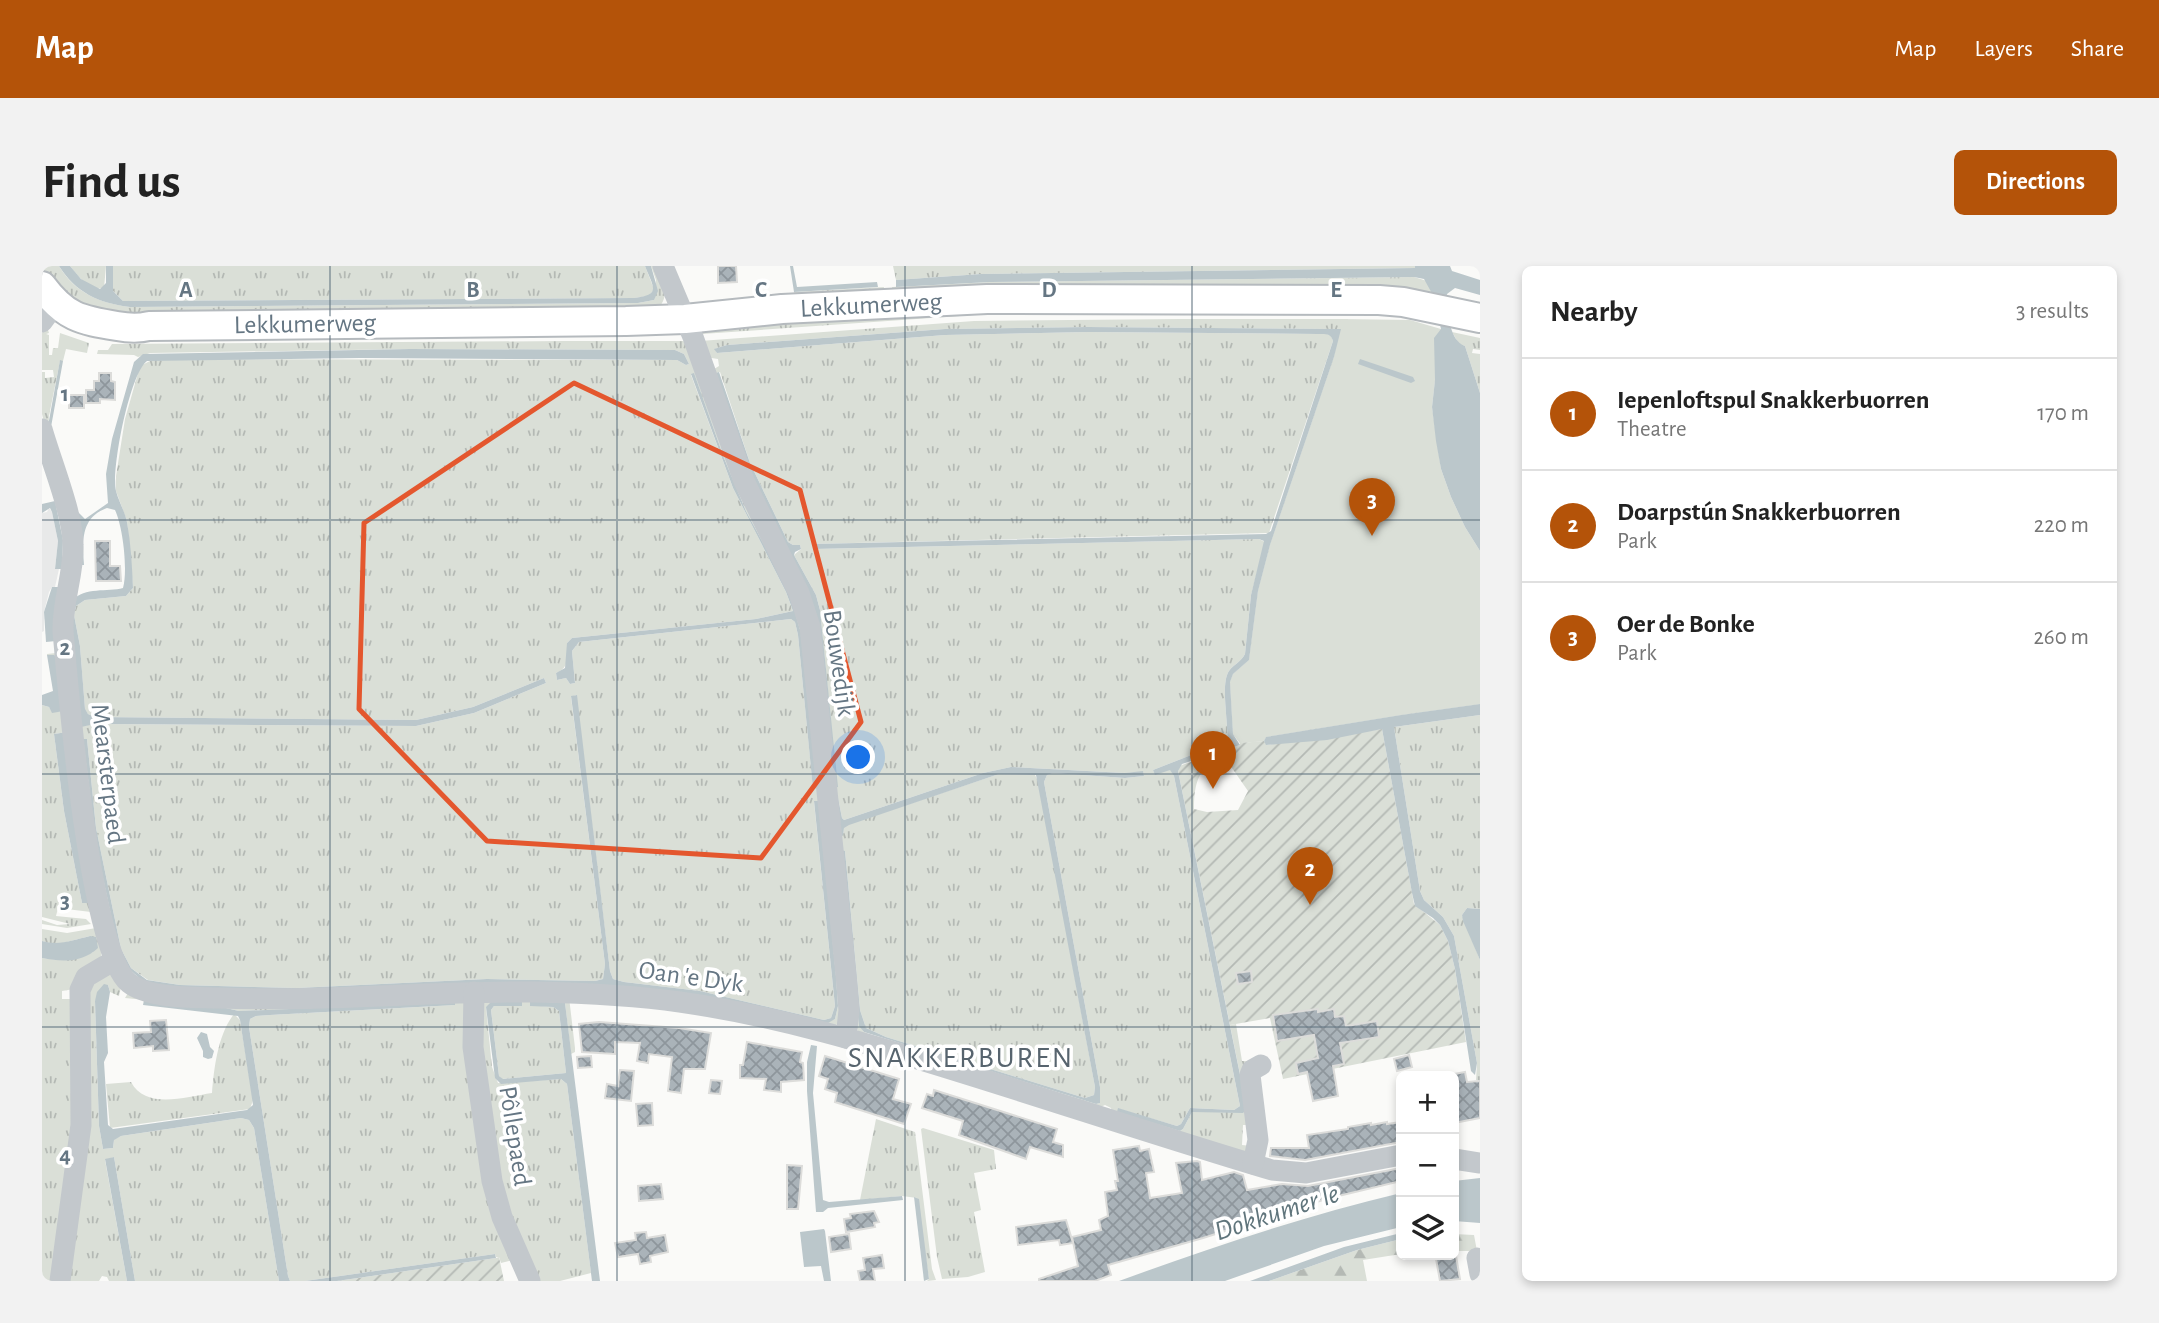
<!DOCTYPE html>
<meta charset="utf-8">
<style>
:root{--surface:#fff;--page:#f2f2f2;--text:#222;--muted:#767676;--line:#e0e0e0;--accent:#b45309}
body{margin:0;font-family:"Alegreya Sans",sans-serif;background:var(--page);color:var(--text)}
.controls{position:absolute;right:21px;bottom:21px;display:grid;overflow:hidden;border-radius:10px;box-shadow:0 4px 10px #0003}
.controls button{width:63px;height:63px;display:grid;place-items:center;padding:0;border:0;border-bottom:2px solid var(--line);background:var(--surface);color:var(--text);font:35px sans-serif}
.you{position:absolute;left:817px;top:492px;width:24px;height:24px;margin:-18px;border:5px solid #fff;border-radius:50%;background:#1a73e8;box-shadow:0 0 0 10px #1a73e833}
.badge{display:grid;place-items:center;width:46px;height:46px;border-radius:50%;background:var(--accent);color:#fff;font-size:23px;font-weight:700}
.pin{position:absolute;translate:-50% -58px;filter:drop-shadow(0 2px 4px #0008)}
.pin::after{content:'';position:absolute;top:37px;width:24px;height:21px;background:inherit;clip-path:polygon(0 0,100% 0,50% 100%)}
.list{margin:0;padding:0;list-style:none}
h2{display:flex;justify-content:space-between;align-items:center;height:91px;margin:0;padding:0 28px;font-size:30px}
h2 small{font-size:23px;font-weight:400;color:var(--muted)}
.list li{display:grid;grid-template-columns:46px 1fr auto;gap:21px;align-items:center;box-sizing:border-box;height:112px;padding:0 28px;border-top:2px solid var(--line)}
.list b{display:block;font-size:26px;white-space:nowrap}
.list p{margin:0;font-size:23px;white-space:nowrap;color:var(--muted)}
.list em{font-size:23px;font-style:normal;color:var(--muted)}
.icon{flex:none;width:38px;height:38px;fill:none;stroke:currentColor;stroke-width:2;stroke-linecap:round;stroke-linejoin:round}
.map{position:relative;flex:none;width:1438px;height:1015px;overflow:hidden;border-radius:10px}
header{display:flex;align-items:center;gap:42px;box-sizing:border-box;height:98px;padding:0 35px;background:var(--accent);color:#fff}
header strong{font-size:33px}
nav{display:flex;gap:38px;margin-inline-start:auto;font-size:24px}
.intro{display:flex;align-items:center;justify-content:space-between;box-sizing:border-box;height:168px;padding:0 42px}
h1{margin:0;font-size:49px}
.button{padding:18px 32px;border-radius:10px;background:var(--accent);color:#fff;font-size:24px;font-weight:700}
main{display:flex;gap:42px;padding:0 42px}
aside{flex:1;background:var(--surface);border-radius:10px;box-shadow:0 4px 10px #0003}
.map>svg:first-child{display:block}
.built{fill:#e8e9e9}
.grass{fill:url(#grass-tufts);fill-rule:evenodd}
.forest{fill:url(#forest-firs)}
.park{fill:#dadfd7}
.garden{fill:url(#garden-furrows);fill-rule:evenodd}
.water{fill:#bbc7cb}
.building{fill:url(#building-cross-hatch);stroke:#dcdcda;stroke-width:2}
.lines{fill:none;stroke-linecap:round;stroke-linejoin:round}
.major-casing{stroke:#b5babe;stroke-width:32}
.minor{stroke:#c3c8cc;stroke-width:21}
.major{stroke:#fff;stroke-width:28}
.marked{fill:none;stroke:#e4572e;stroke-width:5;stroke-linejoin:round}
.grid{fill:none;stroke:#657683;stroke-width:2;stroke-opacity:0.55}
.labels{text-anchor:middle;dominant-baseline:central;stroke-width:7;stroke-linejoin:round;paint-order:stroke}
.street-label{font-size:26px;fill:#657683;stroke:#fff}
.water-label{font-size:28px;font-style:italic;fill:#60757c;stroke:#fff}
.quarter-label{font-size:30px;letter-spacing:2px;fill:#57646e;stroke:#fff}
.grid-label{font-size:23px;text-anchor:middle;font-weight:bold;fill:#657683;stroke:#fff;stroke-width:7;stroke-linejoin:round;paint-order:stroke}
</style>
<header>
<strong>Map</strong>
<nav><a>Map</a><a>Layers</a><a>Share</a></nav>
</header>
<div class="intro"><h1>Find us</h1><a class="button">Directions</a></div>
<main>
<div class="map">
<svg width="1438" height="1015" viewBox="0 0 1438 1015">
<defs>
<pattern id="grass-tufts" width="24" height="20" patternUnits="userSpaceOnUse" patternTransform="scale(1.75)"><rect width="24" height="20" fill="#dadfd7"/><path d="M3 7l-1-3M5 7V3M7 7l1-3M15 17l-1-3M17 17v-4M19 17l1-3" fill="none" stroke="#b4b9b4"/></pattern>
<pattern id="forest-firs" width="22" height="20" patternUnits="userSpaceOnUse" patternTransform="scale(1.75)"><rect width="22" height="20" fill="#dadfd7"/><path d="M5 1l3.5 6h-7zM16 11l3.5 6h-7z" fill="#b4b9b4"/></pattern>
<pattern id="garden-furrows" width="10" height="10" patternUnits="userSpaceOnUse" patternTransform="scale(1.75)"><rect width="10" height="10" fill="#dadfd7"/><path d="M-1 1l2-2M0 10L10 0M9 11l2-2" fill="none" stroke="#b4b9b4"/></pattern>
<pattern id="building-cross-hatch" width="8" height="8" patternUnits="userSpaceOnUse" patternTransform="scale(1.75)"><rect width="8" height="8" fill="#aab3b9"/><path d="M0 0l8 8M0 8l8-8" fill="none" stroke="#8e969c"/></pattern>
</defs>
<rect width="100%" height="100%" fill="#fafaf8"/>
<!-- built -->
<path class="built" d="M7,242L10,246L16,275L13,302L17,303L13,321H10L7,326L2,346V365L0,366V247L5,246Z"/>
<!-- grass -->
<g class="grass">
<path d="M0,0H17C33,27 58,37 88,41L596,37L612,34L614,14L609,0H618C622,21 629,30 613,46L205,51L43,47L5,14Z"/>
<path d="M28,0H64L62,22C47,25 36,10 28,0Z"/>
<path d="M71,0H603L612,23L607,30L592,32L81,35L71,25Z"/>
<path d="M851,0H1373V2L939,8L854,14Z"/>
<path d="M1372,11L1385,15L1392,31L851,26L850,21L948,16Z"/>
<path d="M842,21L841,27L650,42L658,36L661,38L753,32L752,26Z"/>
<path d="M852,45L1011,47L932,49L660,68L662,63Z"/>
<path d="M1138,53H1306L1298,104L1220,339L1218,388L1205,411L1198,443L1199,450L1206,462L1218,465L1238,463L1438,431V438L1359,449L1224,471L1222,475L1198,477L1191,468L1188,416L1191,408L1207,394L1216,325L1228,279L1292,91L1298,63L1046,61L903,63L685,79L673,83L675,87L903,69L1046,66L1276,68C1283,68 1289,66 1291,75L1227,267L771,278L773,283L1217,273L1223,276L1209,329L1203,388C1199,396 1192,398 1187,405C1178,418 1187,458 1185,475L1111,504L1113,508L1128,503L1132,510L1198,840L1192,844L1148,842L1139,858L1135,860L1077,843L1076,845L1138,865L1141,863L1150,846H1204L1205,843L1188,759L1194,758L1200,795H1211L1205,802L1203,809L1211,859H1201L1200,879L1210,880L1207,886L1201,890L1070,848L1069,842L1063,839L1054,843L824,772L816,765L811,754L772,358L760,325L706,213L669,112L667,106L677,100L676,93L663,91L658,75L932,55ZM678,106L708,197L746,276L751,279H758L759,283L752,289L774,329L778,344L795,521H791L772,345L768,331L710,215L671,108ZM969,501L1083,507L1101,506L1102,510L1083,512L1011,507L1005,509L1002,516L1058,821V837L1054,838L843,775L822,766L817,759L798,584L803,585L818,744L824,762L844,771L1043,832L1052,829L1053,821L997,517L993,509L957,508L807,558L802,561L801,569L797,568L793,533L796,532L800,552L802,554L941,507Z"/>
<path d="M3,63L6,64L7,67L4,68L7,69V89H10L11,82H16L18,67L47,77L45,87L24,83L21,95H18L7,150L6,173L0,148V106H3V112L12,111L11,104H0V67Z"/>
<path d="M1410,66L1438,72V84L1431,83L1430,87L1438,88V127L1423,80L1417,78Z"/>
<path d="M523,75H641L646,78L698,218L759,347L763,362L802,740L799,754L792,761L781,762L716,746L639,732L562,723L462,721L209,729L121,725L99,719L89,714L78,701L68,675L43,546L24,364L29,323L36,324L28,350L40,460L53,458L374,460L432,447L504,417L502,412L431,441L374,454L53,451L46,448L43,444L38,380L32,349L34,340L43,334L84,330L91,322L85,255L74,225V210L83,153L98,100L112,93L635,94L644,99L647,98L642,88L633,84L368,83L108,87L96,91L92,89L55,88L56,84H66L70,78ZM652,108L682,192L704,245L747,325L759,367L775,522H771L756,369L753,356L749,353L537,376L530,385L533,417L528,418L524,412L515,414L514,407C528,402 525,390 525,377L530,372L714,353L751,345L744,326L691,222L649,109ZM534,429L568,705L571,713L582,716L658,725L782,754L789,752L793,740L772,536L776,535L794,710L796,740L793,753L782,757L657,729L567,719L445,717L255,726L138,723L104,718L94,712L79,696L75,684L50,562L44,517L41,473H45L54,562L79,683L89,702L106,714L138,719L255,722L445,713L553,715L561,713L563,698L529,431Z"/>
<path d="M14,387L20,390L36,546L54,641L49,646L16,642L14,650L44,653L49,658L25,662L0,658V654L15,659L28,658L0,651V439L7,441L10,446L22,445L18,392L12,389H5V388ZM25,466L33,543L50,637H40L22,545L12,468Z"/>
<path d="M1438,449V643L1425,642L1420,649L1438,694V814H1434L1435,797L1412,670L1401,651L1382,634L1378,625L1352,461Z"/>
<path d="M54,662L61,681L59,690L32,723L20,725V733H32L34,834L12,1015H0V692C20,695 33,695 51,686L48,670L21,677L10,678L0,675V663L25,667Z"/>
<path d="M70,707L79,721L77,730L68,726L66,719L53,735L57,860L61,883L71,882L72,873L79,870L199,852L207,854L212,862L237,1015H93L72,891L63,894L85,1015H67L65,1011L60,1010L57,1015H23L46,720Z"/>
<path d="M86,727L422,733L475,993L459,997L457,991H454L453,988L263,1015H248L246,1010L207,761L208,753L214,750L228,749L413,739L197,745L184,742L83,732Z"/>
<path d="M527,731L533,782V786L529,788L523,737L488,735V739L511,741L517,745L524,807L460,813L457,810L449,744L452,740H480V736L444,741L450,801L456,817L519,813L525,818L549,1007L518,1015H492L463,950L436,745L445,733Z"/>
<path d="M192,748L198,754L211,834L208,843L68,862L64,818L89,816C104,844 143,831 170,827C172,802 176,768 192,748Z"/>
<path d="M834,853L873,866L890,1003L894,1014L885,1015L887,1013L875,932L860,930L818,934Z"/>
<path d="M881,862L952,884L954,903L932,907L939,944L932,946L943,1006L926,1011L900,1013L895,991L879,863Z"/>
</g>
<!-- forest -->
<g class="forest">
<path d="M1412,968L1432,969L1435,985H1412Z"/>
<path d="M1359,973V988L1321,994L1325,1015H1227L1315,984Z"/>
</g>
<!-- park -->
<path class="park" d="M1299,53L1368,54L1399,63L1390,141L1399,203L1409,231L1423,261L1438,285V438L1359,449L1224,471L1222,475L1198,477L1191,468L1188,416L1191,408L1207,394L1216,325L1228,279L1292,91Z"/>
<!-- garden -->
<g class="garden">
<path d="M1340,463L1372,638L1398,659L1406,675L1413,703L1424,776L1241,813L1228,752L1188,759L1136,505L1137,500L1198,479V477L1222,475L1225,479ZM1183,492L1206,525L1196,544L1165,546L1152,543C1152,518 1156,498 1183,492Z"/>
<path d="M457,991L462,1015H295L454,992Z"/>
</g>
<!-- water -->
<g class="water">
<path d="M17,0H28L39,13L58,23L64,17V0H71V25L81,35L592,32C620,29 611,21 603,0H609L616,25L612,34L596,37L88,41C57,37 34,27 17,0Z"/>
<path d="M748,0H751L755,21L835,16L836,21L752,26Z"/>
<path d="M1373,0H1408L1410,5L1438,14V29L1413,22L1405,28L1404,34C1407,49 1407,74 1423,80L1438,127V285L1423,261L1409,231L1399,203L1394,175L1390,141L1393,114L1392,72L1399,63L1392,31L1382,13L1372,11L948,16L854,21V14L939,8L1373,2Z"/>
<path d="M1046,61L1299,63L1292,91L1228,279L1216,325L1207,394L1191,408L1188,416L1191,468L1198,479L1140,498L1136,505L1205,843L1201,847L1150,846L1141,863L1138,865L1075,846L1076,842L1135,860L1139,858L1148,842L1192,844L1198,840L1132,510L1128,504L1113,509L1111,504L1185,475C1187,458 1178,418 1187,405C1192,398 1199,396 1203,388L1209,329L1222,275L1217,273L772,283L770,278L1224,268L1229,265L1291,75C1289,67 1283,68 1276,68L1046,66L903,69L675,87L672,83L685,79L903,63Z"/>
<path d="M368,83L633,84L642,88L647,98L644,99L635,94L318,92L105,95C88,107 69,203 74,225C77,236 83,246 85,256C89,278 90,300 91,322L84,330L43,334L34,340L32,349L38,380L43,443L46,448L53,451L374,454L431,441L502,412L504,417L432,447L374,460L53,458L39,461L30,381L31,334C42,321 66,326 81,322C86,304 81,261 73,244L65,242C39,251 40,275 42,299H38L6,160L18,94L21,95L9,161L36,246L43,253L66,237L64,208L70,173L92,96L101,88Z"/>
<path d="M1318,93L1371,111L1373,115L1369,117L1316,98Z"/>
<path d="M677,106L708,197L746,276L751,279H758L759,283L753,286L752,289L774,329L778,344L796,521L791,522L776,365L710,215L671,108Z"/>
<path d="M652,107L682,192L704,245L747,325L759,367L775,522L771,523L756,369L753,356L749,353L537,376L530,385L533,417L528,418L524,412L515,414L514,407L523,402L525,377L530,372L714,353L751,345L744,326L691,222L649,108Z"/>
<path d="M13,235L21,274L20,303H13L16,275L10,246L8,242L0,247V238Z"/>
<path d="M10,321H16L14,375L4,376L2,346Z"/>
<path d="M5,389H12L18,392L22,445L10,447L7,441L0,439V429L11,425Z"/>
<path d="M535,429L568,705L571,713L582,716L658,725L782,754L789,752L793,740L772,535H777L794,710L796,740L793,753L786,757L695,736L138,723L104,718L79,696L55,584L41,473H45L54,562L79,683L89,702L105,714L138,719L255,722L445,713L553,715L561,713L563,698L529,430Z"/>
<path d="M1438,438V449L1352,461L1378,625L1382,634L1401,651L1412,670L1435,797L1433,809L1429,805L1413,703L1406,675L1398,659L1391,652L1373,640L1370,627L1340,463L1285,474L1224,479L1222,475L1224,471L1359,449Z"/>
<path d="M25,466L50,637H40L22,545L12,468Z"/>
<path d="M969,501L1083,507L1101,505L1102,510L1083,512L1011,507L1005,509L1002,516L1058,821V837L1054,838L822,766L817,760L798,583L803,585L818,744L824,762L844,771L1043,832L1052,829L1053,821L994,509L957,508L807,559L802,562L801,570L797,568L792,533L796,532L800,552L802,554L941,507Z"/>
<path d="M1425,642L1438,643V694L1421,655L1420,649Z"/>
<path d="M48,670L54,671L56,682C40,697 20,696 0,692V675C17,680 31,674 48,670Z"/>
<path d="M62,718L66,719L68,726L64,751L66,787L62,796L66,859L71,863L205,844L211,839L198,754L196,750L101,739L102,734L184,742L197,745L413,736V739L228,749L214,750L208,753L207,761L246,1010L248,1015H237L212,862L207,854L199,852L79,870L72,874L71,882L61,883L57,860L53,735L55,726Z"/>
<path d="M480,735V740H452L449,744L457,810L461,813L524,807L517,745L511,741L488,740V735L523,737L558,1015H550L525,818L519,813L459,818L453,812L444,741L449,736Z"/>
<path d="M159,766L165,768L168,781L172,785L170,792L166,793L161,791V785L155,772Z"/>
<path d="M769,779L775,780L771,827L781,934L787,936L860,930L861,934L786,942L781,946H774L765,825V796Z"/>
<path d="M72,891L93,1015H85L63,893Z"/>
<path d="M1438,912V957L1412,955V915Z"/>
<path d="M1359,927V961L1282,980L1183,1015H1077C1170,981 1263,950 1359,927Z"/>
<path d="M872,931L877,933L887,1013L882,1015Z"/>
<path d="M782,963L783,965L789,1015H782L779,1000L762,1001L758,966Z"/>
<path d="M1359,967V973L1315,984L1227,1015H1208L1302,981Z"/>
<path d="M453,988L454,992L295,1015H263Z"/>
</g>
<!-- building -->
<g class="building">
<path d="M676,0H694L695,16L676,17Z"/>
<path d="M57,107H69V115L73,116V134L58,133V137H44V124H52V115H57Z"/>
<rect x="27" y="129" width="15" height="13"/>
<path d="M53,275H68V300H78L79,315H54Z"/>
<path d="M1209,705L1210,716L1196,718L1194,707Z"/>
<path d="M1276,743V746L1292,743L1293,751L1302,750L1304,760L1335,755L1337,771L1298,777L1302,798L1291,800L1296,830L1271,835L1265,806L1256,808L1254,797L1276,792L1272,769L1235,775L1231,749Z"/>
<path d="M124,754L127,784L111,785V780L92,782L91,767L109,766L108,755Z"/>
<path d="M557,756L637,762L669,767L663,803H642L639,827L626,825L630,791L607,788L606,797L595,795L598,777L573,776V788L540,786L537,758Z"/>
<path d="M705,776L760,786L758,796L761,797L762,814L739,816V826L722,824L724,813L698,812V799H701Z"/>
<path d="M1367,789L1370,801L1355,805L1352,793Z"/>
<path d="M549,790L550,801L536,802L535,791Z"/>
<path d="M783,790L857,813L851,833L869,838L862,858L793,836L795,827L783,823L786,813L777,810Z"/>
<path d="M578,804L592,805L589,835L563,832L565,818L576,820Z"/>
<path d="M1423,806L1425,816L1438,815V852L1412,857V838H1414L1412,808Z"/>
<path d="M669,814L680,815L678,828L667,827Z"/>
<path d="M892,824L1015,863L1011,876L1021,879V891L988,881L984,893L917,869L921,855L880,842L885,828L891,830Z"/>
<path d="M610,837L611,859L596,860L594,838Z"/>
<path d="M1345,856V858L1359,856V876L1263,894L1228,890L1229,882H1267L1265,869L1306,863V861L1329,857V859Z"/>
<path d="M1097,880L1098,885L1107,883L1112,906L1104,907L1108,932L1140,927L1134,897L1155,895L1158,896L1160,914L1192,906L1201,909L1205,924L1240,918L1266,920L1359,902V915L1284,933L1161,972L1066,999L1069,1009L1053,1015H997V1013L1036,1000L1030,971L1059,964L1057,954L1066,950L1063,926L1075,924L1073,915H1076L1071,884Z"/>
<path d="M745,899L760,900L756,943H745Z"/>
<path d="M619,918L621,933L597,935L596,920Z"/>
<path d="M832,945L837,956L832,957L833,961L804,966L802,953L809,952L808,948Z"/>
<path d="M1024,954L1031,977L1018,979L1017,974L976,979L974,961Z"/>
<path d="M604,966L605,972L623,969L626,986L608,990L609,996L598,998L596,988L576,991L573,977L594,974L593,967Z"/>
<path d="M807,968L809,983L789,986L787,971Z"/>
<path d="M840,989L842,1002L831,1003L833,1015H818L816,1005L823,1004L821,992Z"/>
<path d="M1414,990L1418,1013L1398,1015L1394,993Z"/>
</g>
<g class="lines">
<defs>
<path id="major" d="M0,20C23,51 38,54 75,60C86,62 95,63 107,60L584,55L643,53L740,43L945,33L1337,34L1361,36L1438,52"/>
</defs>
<!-- major casing -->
<use href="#major" class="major-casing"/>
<!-- minor -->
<g class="minor">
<path d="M621,0L651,71L702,215L757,327L768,361L804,709L807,744L804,772"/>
<path d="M0,56L14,37"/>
<path d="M0,163C9,195 31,248 31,279C32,308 20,336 21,365C26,424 48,687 87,717C107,733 152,731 177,732C282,736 387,725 492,726C541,727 590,729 638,736C735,750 828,778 921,807C1024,839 1126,873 1230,904L1264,907L1359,889"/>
<path d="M432,726L431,781L450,915L460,951L488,1015"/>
<path d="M1412,893L1438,897"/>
<path d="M1211,898L1216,874L1208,809L1210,804L1219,799"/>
<path d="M1435,992L1438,1008"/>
<path d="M18,1015L39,859L38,724L44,711L71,695"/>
</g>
<!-- major -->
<use href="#major" class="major"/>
</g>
<!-- marked area -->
<path class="marked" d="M532,117L758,224L819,456L719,592L445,575L317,443L322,257Z"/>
<!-- grid -->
<path class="grid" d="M288,0V1015M575,0V1015M863,0V1015M1150,0V1015M0,254H1438M0,508H1438M0,761H1438"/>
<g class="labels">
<!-- street labels -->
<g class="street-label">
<text transform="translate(829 39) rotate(-3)">Lekkumerweg</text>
<text transform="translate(263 58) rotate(-1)">Lekkumerweg</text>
<text transform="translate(797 397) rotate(82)">Bouwedijk</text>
<text transform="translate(66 508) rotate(83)">Mearsterpaed</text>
<text transform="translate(649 711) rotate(8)">Oan 'e Dyk</text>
<text transform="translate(473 870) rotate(81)">Pôllepaed</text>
</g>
<!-- water labels -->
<g class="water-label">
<text transform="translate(1235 947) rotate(-18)">Dokkumer Ie</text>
</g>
<!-- quarter labels -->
<g class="quarter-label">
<text x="919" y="792">SNAKKERBUREN</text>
</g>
</g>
<g class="grid-label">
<text x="144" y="31">A</text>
<text x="431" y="31">B</text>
<text x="719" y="31">C</text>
<text x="1007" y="31">D</text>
<text x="1294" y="31">E</text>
<text x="23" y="135">1</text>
<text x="23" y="389">2</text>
<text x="23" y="642">3</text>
<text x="23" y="896">4</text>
</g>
</svg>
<div class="controls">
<button>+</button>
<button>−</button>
<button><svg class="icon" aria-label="layers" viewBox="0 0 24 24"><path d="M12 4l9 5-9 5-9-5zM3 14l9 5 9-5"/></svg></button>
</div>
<div class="you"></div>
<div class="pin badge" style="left:1171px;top:523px">1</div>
<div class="pin badge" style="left:1268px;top:639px">2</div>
<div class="pin badge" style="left:1330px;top:270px">3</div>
</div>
<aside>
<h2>Nearby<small>3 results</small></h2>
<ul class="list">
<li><span class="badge">1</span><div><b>Iepenloftspul Snakkerbuorren</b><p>Theatre</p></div><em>170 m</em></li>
<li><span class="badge">2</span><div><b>Doarpstún Snakkerbuorren</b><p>Park</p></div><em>220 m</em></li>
<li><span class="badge">3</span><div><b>Oer de Bonke</b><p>Park</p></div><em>260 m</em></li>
</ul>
</aside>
</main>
